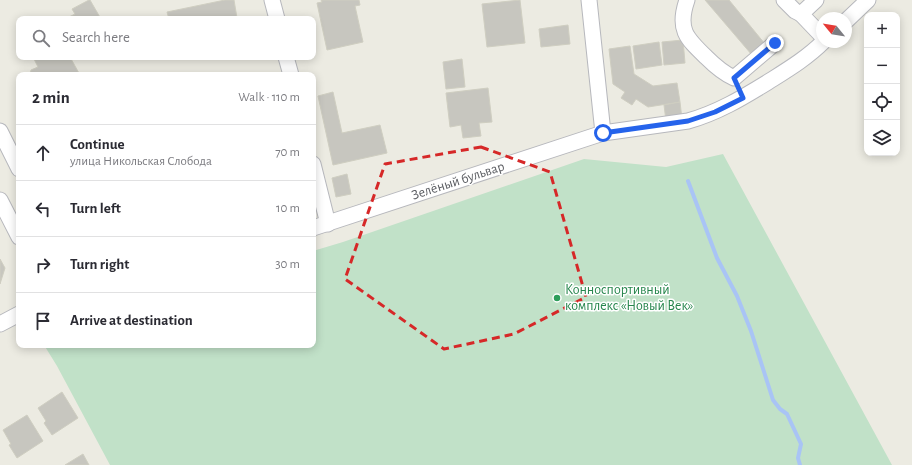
<!DOCTYPE html>
<meta charset="utf-8">
<style>
:root{--surface:#fff;--page:#f2f2f3;--text:#2b2b33;--muted:#7c7c81;--line:#e1e1e2}
body{margin:0;font-family:"Alegreya Sans",sans-serif;background:var(--page);color:var(--text)}
.controls{position:absolute;right:12px;top:12px;display:grid;overflow:hidden;border-radius:8px;box-shadow:0 2px 10px #0003}
.controls button{width:36px;height:36px;display:grid;place-items:center;padding:0;border:0;border-bottom:1px solid var(--line);background:var(--surface);color:var(--text);font:20px sans-serif}
.compass{position:absolute;left:816px;top:12px;width:36px;height:36px;border-radius:50%;background:var(--surface);box-shadow:0 2px 10px #0003;rotate:300deg}
.stop{position:absolute;width:12px;height:12px;margin:-9px;border:3px solid #2563eb;border-radius:50%;background:#fff}
.stop.end{background:#2563eb;border-color:#fff;box-shadow:0 1px 4px #0008}
.list{margin:0;padding:0;list-style:none}
h2{display:flex;justify-content:space-between;align-items:center;height:52px;margin:0;padding:0 16px;font-size:17px}
h2 small{font-size:13px;font-weight:400;color:var(--muted)}
.list li{display:grid;grid-template-columns:26px 1fr auto;gap:12px;align-items:center;box-sizing:border-box;height:56px;padding:0 16px;border-top:1px solid var(--line)}
.list b{display:block;font-size:15px;white-space:nowrap}
.list p{margin:0;font-size:13px;white-space:nowrap;color:var(--muted)}
.list em{font-size:13px;font-style:normal;color:var(--muted)}
.icon{flex:none;width:22px;height:22px;fill:none;stroke:currentColor;stroke-width:2;stroke-linecap:round;stroke-linejoin:round}
.map{position:relative;flex:none;width:912px;height:465px;overflow:hidden}
.search{position:absolute;background:var(--surface);box-shadow:0 2px 10px #0003;left:16px;top:16px;width:300px;height:44px;display:flex;align-items:center;gap:10px;box-sizing:border-box;padding:0 14px;border-radius:8px;color:var(--muted);font-size:15px}
.panel{position:absolute;background:var(--surface);box-shadow:0 2px 10px #0003;left:16px;top:72px;width:300px;height:276px;border-radius:8px}
.map>svg:first-child{display:block}
.pitch{fill:#c1e1c8}
.lines{fill:none;stroke-linecap:round;stroke-linejoin:round}
.stream{stroke:#a9c4f5;stroke-width:4}
.building{fill:#c7c6bf;stroke:#cfcec1}
.minor-casing{stroke:#b7b8bd;stroke-width:17}
.minor{stroke:#fff;stroke-width:15}
.route{stroke:#2563eb;stroke-width:5}
.marked{fill:none;stroke:#d62828;stroke-width:3;stroke-dasharray:8 5;stroke-linejoin:round}
.leisure-dot{fill:#2e9e5b;stroke:#fff;stroke-width:1.5}
.labels{text-anchor:middle;dominant-baseline:central;stroke-width:3;stroke-linejoin:round;paint-order:stroke}
.street-label{font-size:14px;fill:#5a5c61;stroke:#fff}
.leisure-label{font-size:14px;fill:#27864d;stroke:#fff;text-anchor:start}
</style>
<div class="map">
<svg width="912" height="465" viewBox="0 0 912 465">
<rect width="100%" height="100%" fill="#ecebe2"/>
<!-- pitch -->
<path class="pitch" d="M723,154L892,465H110L57,366L44,345H313V251L343,242L584,159L666,167Z"/>
<g class="lines">
<!-- stream -->
<path class="stream" d="M688,181L717,258L737,296L751,331L773,400L780,409L787,414L801,444L798,458L800,465"/>
</g>
<!-- building -->
<g class="building">
<path d="M89,0H90L101,19H70L69,17L75,14L72,9Z"/>
<path d="M225,0H234L237,18L232,19H169L167,12Z"/>
<path d="M321,0H359L360,5L355,6L363,42L327,50L317,3L322,2Z"/>
<path d="M520,0L525,43L487,47L482,4Z"/>
<path d="M705,0H729L765,44L752,55Z"/>
<path d="M568,25L570,44L541,47L539,29Z"/>
<path d="M683,40L685,63L664,65L662,42Z"/>
<path d="M659,42L662,65L636,69L633,46Z"/>
<path d="M630,46L634,74L653,86L677,83L680,102L648,107L636,99L632,105L621,98L625,92L613,84L609,49Z"/>
<path d="M33,57H70L80,75H30L31,70L38,67Z"/>
<path d="M462,59L465,87L446,89L443,62Z"/>
<path d="M488,88L492,122L479,123L481,136L463,138L461,125L450,127L446,93Z"/>
<path d="M333,92L342,133L380,125L387,153L333,165L318,96Z"/>
<path d="M680,102L682,119L666,121L664,105Z"/>
<path d="M347,174L351,194L336,197L332,178Z"/>
<path d="M0,259L5,268L0,284Z"/>
<path d="M62,392L78,418L52,435L44,423L46,421L38,408Z"/>
<path d="M27,415L43,441L17,458L9,445L11,444L3,430Z"/>
<path d="M83,454L89,465H65Z"/>
</g>
<g class="lines">
<defs>
<g id="minor">
<path d="M272,0L277,19"/>
<path d="M589,0L603,133"/>
<path d="M687,0C677,29 686,38 706,57C715,66 723,73 734,78L775,43"/>
<path d="M784,0L795,11L801,14L816,0"/>
<path d="M801,14L822,36"/>
<path d="M846,21L868,0"/>
<path d="M286,57L291,75"/>
<path d="M0,131L19,169"/>
<path d="M313,164L328,224"/>
<path d="M0,200L19,237"/>
<path d="M313,228L603,133L688,121C717,113 742,98 768,82C787,70 807,58 823,42"/>
<path d="M0,324L19,314"/>
</g>
</defs>
<!-- minor casing -->
<use href="#minor" class="minor-casing"/>
<!-- minor -->
<use href="#minor" class="minor"/>
</g>
<g class="lines">
<!-- route -->
<path class="route" d="M603,133L688,121L715,112L743,98L734,78L775,43"/>
</g>
<!-- marked area -->
<path class="marked" d="M481,147L550,172L586,297L514,334L444,349L345,279L385,164Z"/>
<!-- markers -->
<circle class="leisure-dot" cx="557" cy="298" r="4"/>
<g class="labels">
<!-- street labels -->
<g class="street-label">
<text transform="translate(458 181) rotate(-18)">Зелёный бульвар</text>
</g>
<!-- leisure labels -->
<g class="leisure-label">
<text x="565" y="290">Конноспортивный<tspan x="565" dy="16">комплекс «Новый Век»</tspan></text>
</g>
</g>
</svg>
<div class="controls">
<button>+</button>
<button>−</button>
<button><svg class="icon" aria-label="locate" viewBox="0 0 24 24"><circle cx="12" cy="12" r="6"/><path d="M12 2v4M12 18v4M2 12h4M18 12h4"/></svg></button>
<button><svg class="icon" aria-label="layers" viewBox="0 0 24 24"><path d="M12 4l9 5-9 5-9-5zM3 14l9 5 9-5"/></svg></button>
</div>
<svg class="compass" viewBox="-18 -18 36 36"><path d="M0-13l5 13h-10z" fill="#e53935"/><path d="M0 13l5-13h-10z" fill="#7c7c81"/></svg>
<div class="stop" style="left:603px;top:133px"></div>
<div class="stop end" style="left:775px;top:43px"></div>
<div class="search"><svg class="icon" aria-label="search" viewBox="0 0 24 24"><circle cx="10" cy="10" r="6"/><path d="M15 15l6 6"/></svg>Search here</div>
<section class="panel">
<h2>2 min<small>Walk · 110 m</small></h2>
<ul class="list">
<li><svg class="icon" aria-label="ahead" viewBox="0 0 24 24"><path d="M12 20V5M6 11l6-6 6 6"/></svg><div><b>Continue</b><p>улица Никольская Слобода</p></div><em>70 m</em></li>
<li><svg class="icon" aria-label="left" viewBox="0 0 24 24"><path d="M17 20v-9H6M10 6l-5 5 5 5"/></svg><div><b>Turn left</b></div><em>10 m</em></li>
<li><svg class="icon" aria-label="right" viewBox="0 0 24 24"><path d="M7 20v-9h11M14 6l5 5-5 5"/></svg><div><b>Turn right</b></div><em>30 m</em></li>
<li><svg class="icon" aria-label="arrive" viewBox="0 0 24 24"><path d="M6 21V4h12l-3 4 3 4H6"/></svg><div><b>Arrive at destination</b></div></li>
</ul>
</section>
</div>
